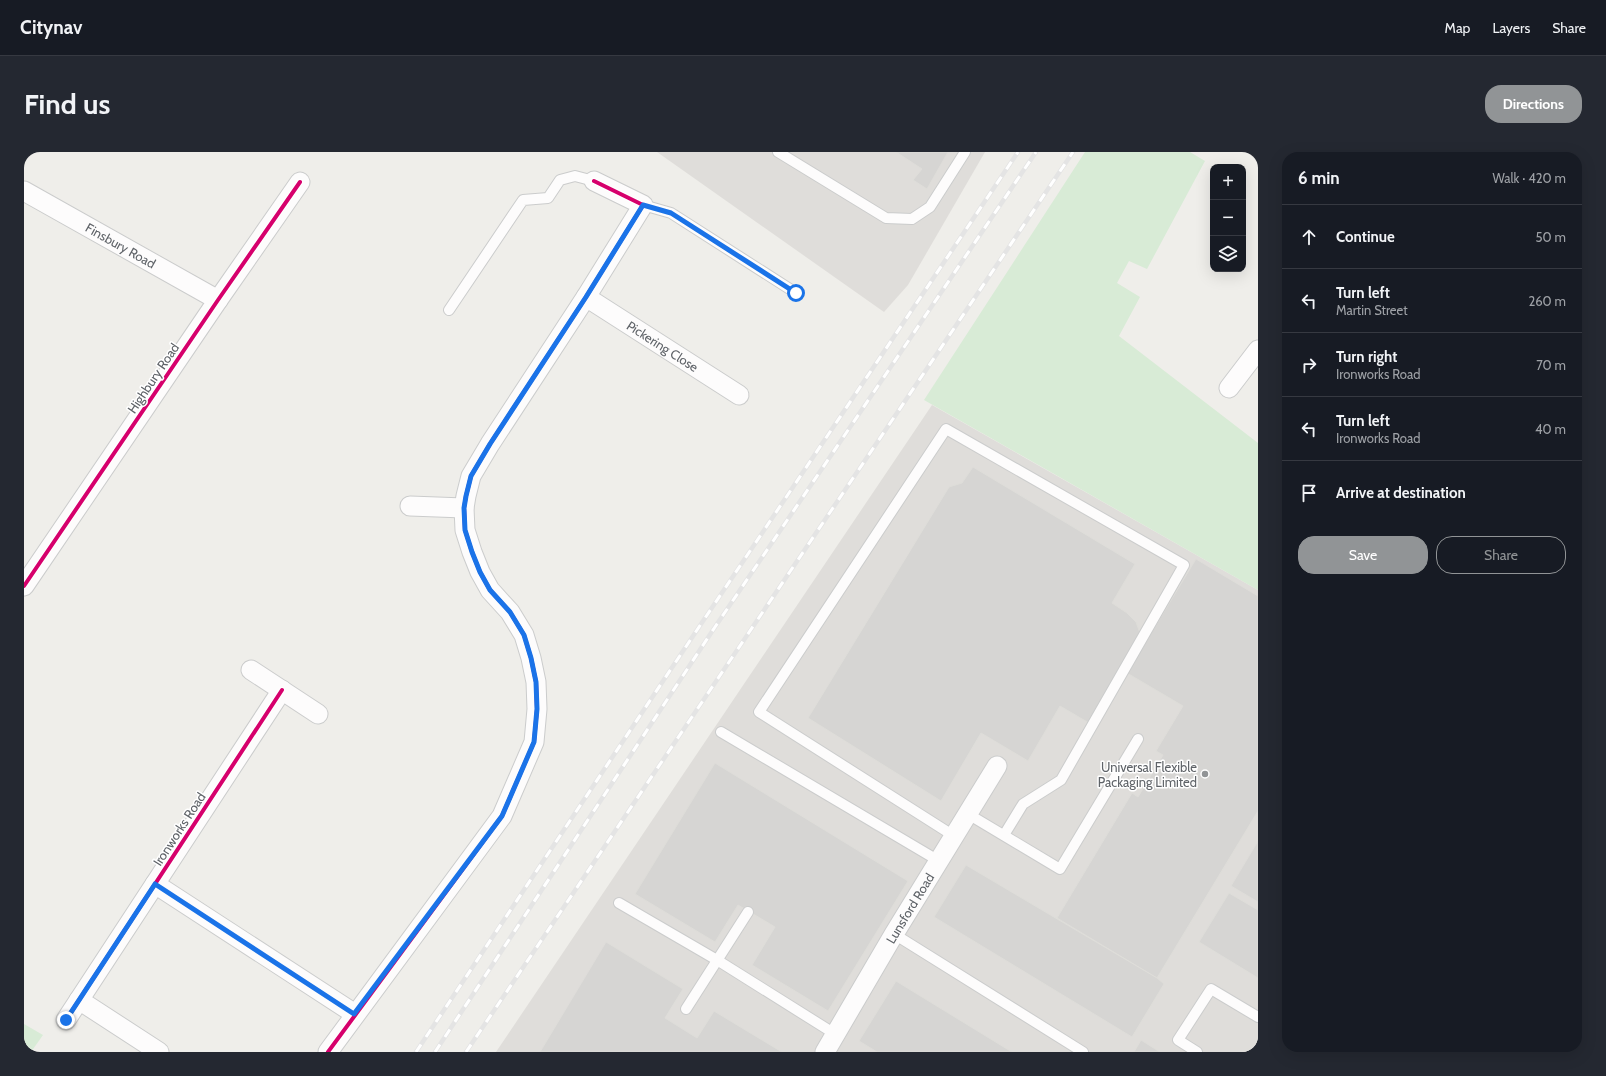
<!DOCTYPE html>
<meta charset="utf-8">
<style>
:root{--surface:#171b24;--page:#242831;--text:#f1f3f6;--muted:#9ea1a6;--line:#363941;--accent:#919496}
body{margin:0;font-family:Cabin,sans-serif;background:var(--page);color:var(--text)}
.controls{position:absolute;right:12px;top:12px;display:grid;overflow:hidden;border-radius:8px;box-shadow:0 4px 16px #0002}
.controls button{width:36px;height:36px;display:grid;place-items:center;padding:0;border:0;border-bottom:1px solid var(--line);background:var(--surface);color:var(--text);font:20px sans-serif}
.stop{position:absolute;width:12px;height:12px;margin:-9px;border:3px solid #1a73e8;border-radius:50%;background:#fff}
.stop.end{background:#1a73e8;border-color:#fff;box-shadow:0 1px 4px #0008}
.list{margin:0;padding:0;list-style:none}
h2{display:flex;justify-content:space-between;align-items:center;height:52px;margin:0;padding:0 16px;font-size:17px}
h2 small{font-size:13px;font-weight:400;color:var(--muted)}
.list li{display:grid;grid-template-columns:26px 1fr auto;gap:12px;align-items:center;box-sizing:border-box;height:64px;padding:0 16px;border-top:1px solid var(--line)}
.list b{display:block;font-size:15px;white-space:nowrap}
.list p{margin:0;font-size:13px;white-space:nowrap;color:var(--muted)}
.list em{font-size:13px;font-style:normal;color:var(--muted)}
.actions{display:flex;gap:8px;padding:12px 16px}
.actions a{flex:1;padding:9px 0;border:1px solid var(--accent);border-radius:16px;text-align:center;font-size:14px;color:var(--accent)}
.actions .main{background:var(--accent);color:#fff}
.icon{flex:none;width:22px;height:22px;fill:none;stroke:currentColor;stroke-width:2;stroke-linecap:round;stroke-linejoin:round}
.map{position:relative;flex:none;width:1234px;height:900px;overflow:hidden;border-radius:16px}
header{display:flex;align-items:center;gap:24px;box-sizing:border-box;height:56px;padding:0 20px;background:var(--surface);border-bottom:1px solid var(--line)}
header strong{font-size:19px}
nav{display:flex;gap:22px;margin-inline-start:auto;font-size:14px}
.intro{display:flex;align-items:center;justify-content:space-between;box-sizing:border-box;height:96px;padding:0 24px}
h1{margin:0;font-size:28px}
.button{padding:10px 18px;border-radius:16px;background:var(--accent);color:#fff;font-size:14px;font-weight:700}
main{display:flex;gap:24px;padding:0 24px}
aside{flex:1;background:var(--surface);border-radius:16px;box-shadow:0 4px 16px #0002}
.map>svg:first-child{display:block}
.industrial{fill:#dfddda}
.green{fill:#d8ebd6}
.building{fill:#d6d5d3;stroke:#deddd9}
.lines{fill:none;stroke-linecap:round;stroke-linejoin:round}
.service-casing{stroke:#cbcccc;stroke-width:12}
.minor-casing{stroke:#cbcccc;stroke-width:21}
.service{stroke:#fdfcfc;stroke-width:10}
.minor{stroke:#fdfcfc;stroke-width:19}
.rail-casing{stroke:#e4e4e4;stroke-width:4.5}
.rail{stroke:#fff;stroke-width:3;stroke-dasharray:9;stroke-linecap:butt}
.cycleway-casing{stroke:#fff;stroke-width:6}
.cycleway{stroke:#d6006c;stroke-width:4}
.route{stroke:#1a73e8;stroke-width:5}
.poi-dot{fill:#919496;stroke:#fff;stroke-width:1.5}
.labels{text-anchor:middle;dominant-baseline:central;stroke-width:3;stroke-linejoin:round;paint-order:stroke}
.street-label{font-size:13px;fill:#5f6368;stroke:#fff}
.poi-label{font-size:13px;fill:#5f6368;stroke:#fff;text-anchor:end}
</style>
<header>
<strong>Citynav</strong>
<nav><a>Map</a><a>Layers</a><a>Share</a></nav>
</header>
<div class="intro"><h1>Find us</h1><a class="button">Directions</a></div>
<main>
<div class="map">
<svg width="1234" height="900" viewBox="0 0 1234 900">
<rect width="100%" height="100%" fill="#efeeea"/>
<!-- industrial -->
<g class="industrial">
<path d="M633,0H961L884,133L860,160Z"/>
<path d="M908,253L1234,438V900H472Z"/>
</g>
<!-- green -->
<g class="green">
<path d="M1061,0H1166L1181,9L1123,117L1105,109L1093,131L1116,145L1095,184L1234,291V438L900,248Z"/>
<path d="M0,872L19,883L7,900H0Z"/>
</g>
<!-- building -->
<g class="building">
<path d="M872,0H924L903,37L889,28L898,17Z"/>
<path d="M949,315L1111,412L1088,451L1103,461L1112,470L1117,484L1065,571L1036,554L1004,609L957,581L917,649L784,566L925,335L938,331Z"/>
<path d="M1172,407L1234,444V659L1133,826L1033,766L1108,641L1114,645L1139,603L1132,599L1159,554L1103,521Z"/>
<path d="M691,611L884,729L804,859L728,813L751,775L714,753L691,790L611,742Z"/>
<path d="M1234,689V750L1207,734Z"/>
<path d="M942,713L1133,826L1140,832L1108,885L910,765Z"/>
<path d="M1205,741L1234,758V826L1175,790Z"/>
<path d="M582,790L659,837L641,866L673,886L690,859L758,900H516Z"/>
<path d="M872,829L988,900H853L835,889Z"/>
<path d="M1117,888L1136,900H1110Z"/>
</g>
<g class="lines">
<defs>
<g id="service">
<path d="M754,0L862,66L888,67L906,55L941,0"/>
<path d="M619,53L647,61L772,141"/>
<path d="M425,158L499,48L524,46L536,28L551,24L570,29"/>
<path d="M697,580L915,709"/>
<path d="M944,662L1036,717L1114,587"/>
<path d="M930,684L735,560L922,277L1160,413L1037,628L999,652L980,683"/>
<path d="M595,751L693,808L811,882"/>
<path d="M870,782L1059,900"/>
<path d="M662,857L724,760"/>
<path d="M1173,900L1154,888L1187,837L1234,865"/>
</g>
<g id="minor">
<path id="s1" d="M0,39L194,148"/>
<path id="s2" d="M562,145L715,243"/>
<path d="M1205,236L1234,198"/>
<path d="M386,354L440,356"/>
<path d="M0,434L194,148L276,30"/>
<path d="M227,518L294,562"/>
<path d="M131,732L331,862"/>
<path d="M55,848L135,900"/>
<path d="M42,868L258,538"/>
<path d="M304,900L478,664L510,590L513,557L512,530L507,506L500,483L486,460L466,438L456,420L448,400L441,378L440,356L442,344L447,324L466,292L562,145L619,53L570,29"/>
<path id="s3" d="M801,900L870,782L973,614"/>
</g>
</defs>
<!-- service casing -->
<use href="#service" class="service-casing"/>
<!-- minor casing -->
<use href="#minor" class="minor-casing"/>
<!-- service -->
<use href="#service" class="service"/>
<!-- minor -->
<use href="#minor" class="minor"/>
<defs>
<g id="rail">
<path d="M392,900L679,469L994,0"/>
<path d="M411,900L691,475L1012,0"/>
<path d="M442,900L1049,0"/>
</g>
</defs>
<!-- rail casing -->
<use href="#rail" class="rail-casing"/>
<!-- rail -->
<use href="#rail" class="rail"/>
<defs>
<g id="cycleway">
<path d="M0,434L194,148L276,30"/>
<path d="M42,868L258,538"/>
<path d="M304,900L478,664L510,590L513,557L512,530L507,506L500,483L486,460L466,438L456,420L448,400L441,378L440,356L442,344L447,324L466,292L562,145L619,53L570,29"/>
</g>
</defs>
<!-- cycleway casing -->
<use href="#cycleway" class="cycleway-casing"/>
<!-- cycleway -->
<use href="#cycleway" class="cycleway"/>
</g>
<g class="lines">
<!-- route -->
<path class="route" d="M42,868L131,732L330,862L478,664L510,590L513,557L512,530L507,506L500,483L486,460L466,438L456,420L448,400L441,378L440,356L442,344L447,324L466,292L562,145L619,53L647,61L772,141"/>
</g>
<!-- markers -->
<circle class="poi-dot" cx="1181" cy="622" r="4"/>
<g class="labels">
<!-- street labels -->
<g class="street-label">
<text stroke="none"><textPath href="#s1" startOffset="111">Finsbury Road</textPath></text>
<text stroke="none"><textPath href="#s2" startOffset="91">Pickering Close</textPath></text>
<text transform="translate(129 226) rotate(-56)">Highbury Road</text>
<text transform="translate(155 677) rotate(-57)">Ironworks Road</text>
<text stroke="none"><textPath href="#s3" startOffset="167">Lunsford Road</textPath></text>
</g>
<!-- poi labels -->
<g class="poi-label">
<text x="1173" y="615">Universal Flexible<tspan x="1173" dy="15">Packaging Limited</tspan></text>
</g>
</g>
</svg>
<div class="controls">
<button>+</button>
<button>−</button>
<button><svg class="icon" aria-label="layers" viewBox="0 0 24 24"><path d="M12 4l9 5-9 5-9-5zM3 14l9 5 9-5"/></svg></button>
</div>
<div class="stop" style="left:772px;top:141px"></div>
<div class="stop end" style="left:42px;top:868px"></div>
</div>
<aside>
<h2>6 min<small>Walk · 420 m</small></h2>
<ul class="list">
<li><svg class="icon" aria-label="ahead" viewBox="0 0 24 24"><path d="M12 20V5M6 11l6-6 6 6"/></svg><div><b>Continue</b></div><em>50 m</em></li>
<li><svg class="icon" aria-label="left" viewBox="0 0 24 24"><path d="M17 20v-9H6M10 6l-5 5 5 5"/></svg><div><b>Turn left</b><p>Martin Street</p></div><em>260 m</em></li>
<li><svg class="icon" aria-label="right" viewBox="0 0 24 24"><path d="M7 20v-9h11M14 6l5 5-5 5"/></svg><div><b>Turn right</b><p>Ironworks Road</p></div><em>70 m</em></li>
<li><svg class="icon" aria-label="left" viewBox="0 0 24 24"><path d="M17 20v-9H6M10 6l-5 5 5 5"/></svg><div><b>Turn left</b><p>Ironworks Road</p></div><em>40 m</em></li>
<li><svg class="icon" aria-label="arrive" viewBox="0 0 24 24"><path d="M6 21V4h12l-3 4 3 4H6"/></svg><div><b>Arrive at destination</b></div></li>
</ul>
<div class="actions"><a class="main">Save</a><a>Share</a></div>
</aside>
</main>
